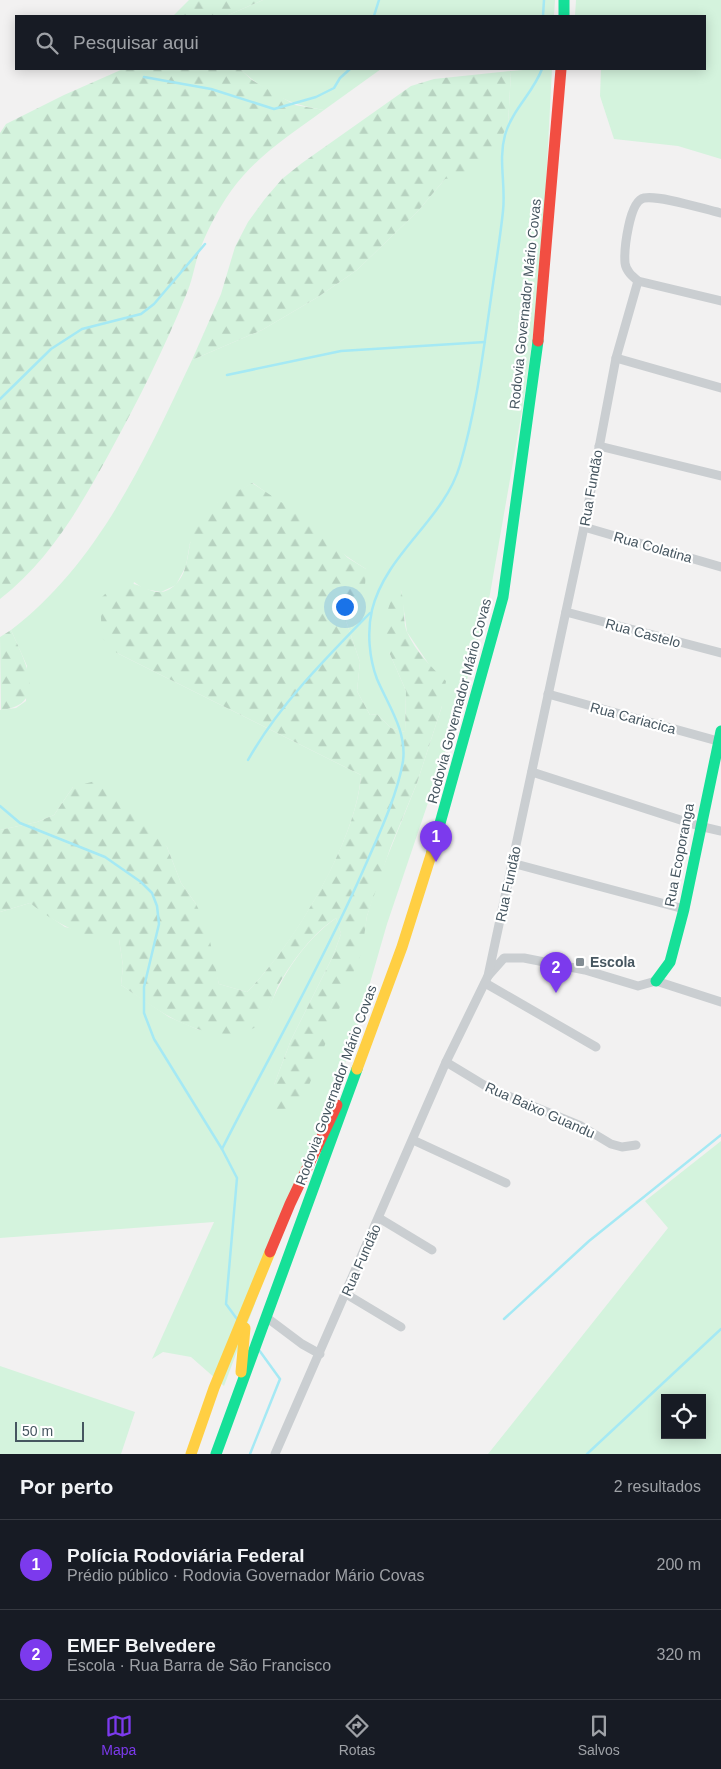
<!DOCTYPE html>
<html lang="pt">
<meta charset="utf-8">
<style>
:root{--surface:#171b24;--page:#20242c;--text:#f1f3f6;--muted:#9ea1a6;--line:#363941;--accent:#7c3aed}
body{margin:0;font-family:Helvetica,sans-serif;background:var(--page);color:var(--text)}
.controls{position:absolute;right:15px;bottom:15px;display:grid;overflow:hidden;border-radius:0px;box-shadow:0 2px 12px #0003}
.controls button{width:45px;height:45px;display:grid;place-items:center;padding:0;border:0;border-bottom:1px solid var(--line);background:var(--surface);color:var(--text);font:25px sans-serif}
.scale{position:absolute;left:15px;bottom:12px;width:69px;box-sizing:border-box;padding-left:5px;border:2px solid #465660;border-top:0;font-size:14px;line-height:18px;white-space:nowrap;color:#465660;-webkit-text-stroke:4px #fff;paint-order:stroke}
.you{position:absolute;left:344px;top:606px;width:18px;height:18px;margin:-12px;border:4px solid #fff;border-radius:50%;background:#1a73e8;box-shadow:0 0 0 8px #1a73e833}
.badge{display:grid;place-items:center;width:32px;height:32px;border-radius:50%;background:var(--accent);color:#fff;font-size:16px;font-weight:700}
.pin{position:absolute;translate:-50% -41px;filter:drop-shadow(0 1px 2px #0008)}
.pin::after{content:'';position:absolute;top:26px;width:18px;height:15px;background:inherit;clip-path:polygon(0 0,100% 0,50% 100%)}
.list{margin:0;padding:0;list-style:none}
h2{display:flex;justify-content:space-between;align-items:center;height:65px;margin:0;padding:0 20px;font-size:21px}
h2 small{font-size:16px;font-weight:400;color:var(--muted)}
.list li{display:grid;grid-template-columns:32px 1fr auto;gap:15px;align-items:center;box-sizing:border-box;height:90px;padding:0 20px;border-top:1px solid var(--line)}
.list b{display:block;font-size:19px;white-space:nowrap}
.list p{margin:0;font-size:16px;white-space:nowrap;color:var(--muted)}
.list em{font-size:16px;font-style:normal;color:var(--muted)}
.icon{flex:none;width:28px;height:28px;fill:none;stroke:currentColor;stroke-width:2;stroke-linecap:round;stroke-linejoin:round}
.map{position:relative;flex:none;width:721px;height:1454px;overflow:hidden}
.search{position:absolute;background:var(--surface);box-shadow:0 2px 12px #0003;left:15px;right:15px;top:15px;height:55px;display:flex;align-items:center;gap:12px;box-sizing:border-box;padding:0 18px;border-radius:0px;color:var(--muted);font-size:19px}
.sheet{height:245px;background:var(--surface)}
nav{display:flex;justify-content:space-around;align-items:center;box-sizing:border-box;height:70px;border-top:1px solid var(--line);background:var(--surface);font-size:14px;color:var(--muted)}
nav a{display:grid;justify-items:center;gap:2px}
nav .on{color:var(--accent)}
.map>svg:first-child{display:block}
.grass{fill:#d4f3dd;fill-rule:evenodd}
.forest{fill:url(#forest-firs)}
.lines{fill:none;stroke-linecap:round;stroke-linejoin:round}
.stream{stroke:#a5e9f4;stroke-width:2.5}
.street{stroke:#caced1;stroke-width:9}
.fast{stroke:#16e098;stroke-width:11}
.slow{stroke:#ffcf43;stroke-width:11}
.jam{stroke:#f24e42;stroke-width:11}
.poi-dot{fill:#828c93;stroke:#fff;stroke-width:2}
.labels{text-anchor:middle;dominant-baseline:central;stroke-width:4.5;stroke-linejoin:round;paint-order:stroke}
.street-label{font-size:14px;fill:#465660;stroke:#fff}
.poi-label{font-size:14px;font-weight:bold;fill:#465660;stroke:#fff;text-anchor:start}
</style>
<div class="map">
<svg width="721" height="1454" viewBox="0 0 721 1454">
<defs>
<pattern id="forest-firs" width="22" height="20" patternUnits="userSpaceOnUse" patternTransform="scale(1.25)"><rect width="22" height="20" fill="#d4f3dd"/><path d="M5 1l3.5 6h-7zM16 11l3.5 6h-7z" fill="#b7d2c0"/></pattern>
</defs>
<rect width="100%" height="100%" fill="#f2f1f1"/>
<!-- grass -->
<g class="grass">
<path d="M263,0H555L554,16H226Z"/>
<path d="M576,0H721V159L678,146L614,139L600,96L601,69H705V16H575Z"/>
<path d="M240,69H381L324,110C288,104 268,94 240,69Z"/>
<path d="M535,69H552L541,280L523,405L490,594L457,717L387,924L353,1042L224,1386L191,1357L163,1352L152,1359L214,1222L0,1238V912L30,903L65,927L119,939L123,966L121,985L169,1017L199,1030L268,1010C283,974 304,941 336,918L341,934L333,956L291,1040L274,1085L330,1029L361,951L367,916L378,880L417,783L442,706L430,666L407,632L401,590L389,652L406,691L405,732L391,728L377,714L370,715L357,691L360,662L343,612L366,569C326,545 292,510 253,483L217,503L190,543L186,566L176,585L161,592L144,589L134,582L117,653L361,775C356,842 294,945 247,992L219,984L196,904L181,883L167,847L73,787L54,815L37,822L0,830V710L16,708L26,701L27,666L11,630C99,563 146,457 192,360L262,330L318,297L357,270L418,211L445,179L508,125L511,71Z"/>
<path d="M721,1141V1454H488L668,1228L645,1201ZM665,1398H702V1435H665Z"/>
<path d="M0,1366L135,1412L121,1454H0Z"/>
</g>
<!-- forest -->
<g class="forest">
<path d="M189,0H263L226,16H173Z"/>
<path d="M123,69H240L252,80L295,105L324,110C290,135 256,156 231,191C217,211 206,232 198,255C194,268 192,282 186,295C164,349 138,401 110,452C80,507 50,560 0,599V133L6,124L64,95Z"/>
<path d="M511,71L508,125L490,158L470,175L445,179L418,211L357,270L318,297L262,330L192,360L221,294L235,247L248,222L264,200L282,179L302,163L411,86L434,79Z"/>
<path d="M252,483L307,519L348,558L366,569L365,586L357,599L348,601L343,612L360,662L357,691L370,715L377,714L391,728L405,732L406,691L389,652L384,622L396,584C408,596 401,617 407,632C416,652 431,667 446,681L442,706L417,783L391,846L367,916L362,951L298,1113L276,1111L274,1085L291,1040L333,956L341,934L336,918C313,933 293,960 279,984C272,998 269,1017 256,1027C253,1029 248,1030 245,1031C201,1044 156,1009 121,985L123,966L119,939C87,941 55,923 30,903L0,912V830L37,822L54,815L73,787L95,781L112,790L136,811L167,847L181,883L196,904L207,927L219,984L247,992C293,946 357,840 361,775L117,653L102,638L100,599C138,561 147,608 174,586C193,570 185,538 199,519C211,502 235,493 252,483Z"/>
<path d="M11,630C23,658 51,705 1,710L0,637Z"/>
</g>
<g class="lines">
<!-- stream -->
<g class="stream">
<path d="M374,16L379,0"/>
<path d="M543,16L544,0"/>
<path d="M144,77L211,89L274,109L316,97L334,88L340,78L350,69"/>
<path d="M227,375L341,351L485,342"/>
<path d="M0,399L51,349L82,329L141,314L154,304L205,244"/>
<path d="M248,760C279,705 326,658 370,613"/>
<path d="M0,806L20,823L105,857L141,882L152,893L157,906L159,924L144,987V1013L154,1039L222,1149L237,1178L226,1304L237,1319"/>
<path d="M222,1149C267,1060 317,973 358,882C373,847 397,799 403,761C407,731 388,705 377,679C369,658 367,631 372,610C386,553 444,520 460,465C476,411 483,354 491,298C495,269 500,240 503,211C506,185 498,160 505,135C512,110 533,93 542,69"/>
<path d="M504,1319L589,1241L721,1135"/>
<path d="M250,1454L280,1379L259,1350"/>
<path d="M587,1454L721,1329"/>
</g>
<!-- street -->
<g class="street">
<path d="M721,213C703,209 661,195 644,198C629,201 624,250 625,263C626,271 632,276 638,281L721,301"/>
<path d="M616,358L721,388"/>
<path d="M599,446L721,476"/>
<path d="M584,527L721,567"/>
<path d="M566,612L721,653"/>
<path d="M548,694L721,742"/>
<path d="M532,772L699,826L721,831"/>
<path d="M512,863L684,909"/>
<path d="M488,976L504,958H524L585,970L638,986L656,981L721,1002"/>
<path d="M485,983L596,1047"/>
<path d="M446,1062L489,1088L581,1126L611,1144L622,1147L636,1145"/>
<path d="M413,1140L506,1183"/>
<path d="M379,1218L432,1250"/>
<path d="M346,1294L401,1327"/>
<path d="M266,1317L302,1344L320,1354"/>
<path d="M275,1454L446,1062L488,976L584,527L616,358L638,281"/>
</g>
<!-- fast -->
<g class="fast">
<path d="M564,0V16"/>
<path d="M432,852L503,597L538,341"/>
<path d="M656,981L670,962L684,909L721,731"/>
<path d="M216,1454L357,1069"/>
</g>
<!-- slow -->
<g class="slow">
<path d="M357,1069L402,947L432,852"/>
<path d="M241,1372L245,1328"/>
<path d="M191,1454L214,1388L270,1252"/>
</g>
<!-- jam -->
<g class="jam">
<path d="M538,341L561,69"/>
<path d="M270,1252L290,1204L337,1105"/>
</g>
</g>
<!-- markers -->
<rect class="poi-dot" x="575" y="957" width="10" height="10" rx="2.5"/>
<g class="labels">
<!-- street labels -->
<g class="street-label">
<text transform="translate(525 304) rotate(-84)">Rodovia Governador Mário Covas</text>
<text transform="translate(591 488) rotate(-80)">Rua Fundão</text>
<text transform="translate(653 547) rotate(16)">Rua Colatina</text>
<text transform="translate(643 633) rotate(15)">Rua Castelo</text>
<text transform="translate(459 701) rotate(-75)">Rodovia Governador Mário Covas</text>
<text transform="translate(633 718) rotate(15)">Rua Cariacica</text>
<text transform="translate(679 855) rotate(-79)">Rua Ecoporanga</text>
<text transform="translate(508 884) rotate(-78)">Rua Fundão</text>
<text transform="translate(336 1085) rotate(-70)">Rodovia Governador Mário Covas</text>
<text transform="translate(540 1110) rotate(24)">Rua Baixo Guandu</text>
<text transform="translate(361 1260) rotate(-66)">Rua Fundão</text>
</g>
<!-- poi labels -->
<g class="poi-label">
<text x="590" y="962">Escola</text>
</g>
</g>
</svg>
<div class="controls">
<button><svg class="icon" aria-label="locate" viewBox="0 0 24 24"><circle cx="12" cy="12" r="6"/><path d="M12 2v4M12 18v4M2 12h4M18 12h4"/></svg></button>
</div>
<div class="scale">50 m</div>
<div class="you"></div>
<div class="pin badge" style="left:436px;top:862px">1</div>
<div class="pin badge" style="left:556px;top:993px">2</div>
<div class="search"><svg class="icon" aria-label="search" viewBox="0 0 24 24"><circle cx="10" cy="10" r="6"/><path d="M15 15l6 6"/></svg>Pesquisar aqui</div>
</div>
<section class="sheet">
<h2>Por perto<small>2 resultados</small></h2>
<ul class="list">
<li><span class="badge">1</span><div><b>Polícia Rodoviária Federal</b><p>Prédio público · Rodovia Governador Mário Covas</p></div><em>200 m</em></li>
<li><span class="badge">2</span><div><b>EMEF Belvedere</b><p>Escola · Rua Barra de São Francisco</p></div><em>320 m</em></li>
</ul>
</section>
<nav>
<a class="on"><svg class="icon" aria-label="map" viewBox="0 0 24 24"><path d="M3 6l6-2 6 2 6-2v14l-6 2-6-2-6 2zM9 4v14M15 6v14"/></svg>Mapa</a>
<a><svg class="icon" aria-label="directions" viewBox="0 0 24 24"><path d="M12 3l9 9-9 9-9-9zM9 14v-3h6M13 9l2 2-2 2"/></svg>Rotas</a>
<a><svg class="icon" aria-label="saved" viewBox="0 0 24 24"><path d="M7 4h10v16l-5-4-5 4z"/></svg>Salvos</a>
</nav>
